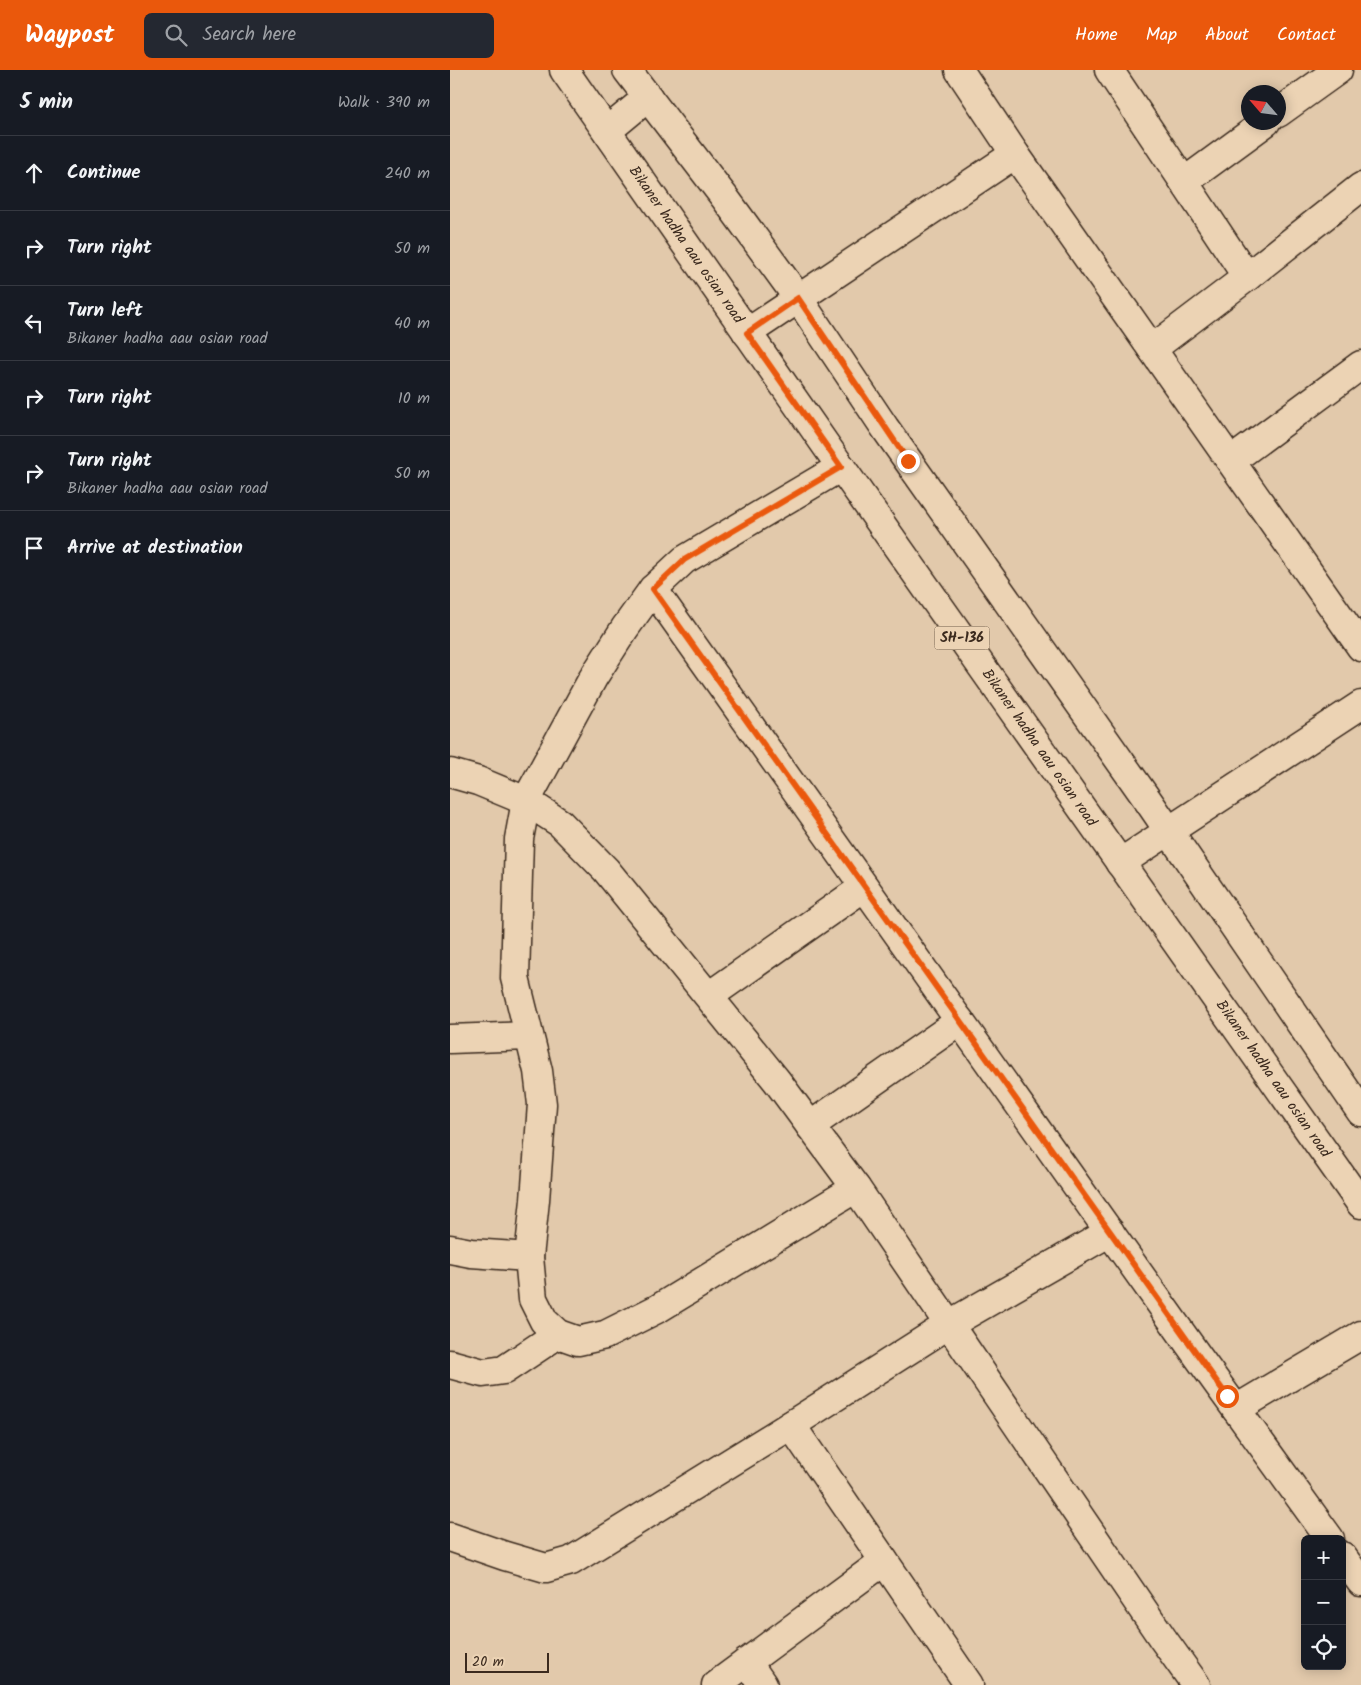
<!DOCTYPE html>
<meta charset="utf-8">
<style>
:root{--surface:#171b24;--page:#242831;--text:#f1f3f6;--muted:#9ea1a6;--line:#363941;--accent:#ea580c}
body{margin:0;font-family:Kalam,sans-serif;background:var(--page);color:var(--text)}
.controls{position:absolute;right:15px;bottom:15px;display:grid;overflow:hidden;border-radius:8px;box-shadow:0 2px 12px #0003}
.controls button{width:45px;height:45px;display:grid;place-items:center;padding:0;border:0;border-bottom:1px solid var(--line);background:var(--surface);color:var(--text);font:25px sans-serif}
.compass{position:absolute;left:791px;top:15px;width:45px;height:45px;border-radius:50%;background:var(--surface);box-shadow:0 2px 12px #0003;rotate:298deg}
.scale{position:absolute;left:15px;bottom:12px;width:84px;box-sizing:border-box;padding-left:5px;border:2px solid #3b2a1e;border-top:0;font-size:14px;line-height:18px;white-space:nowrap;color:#3b2a1e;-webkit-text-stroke:4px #ecd3b4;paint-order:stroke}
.stop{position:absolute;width:15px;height:15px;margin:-11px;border:4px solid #ea580c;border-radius:50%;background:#fff}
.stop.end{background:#ea580c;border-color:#fff;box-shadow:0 1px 5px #0008}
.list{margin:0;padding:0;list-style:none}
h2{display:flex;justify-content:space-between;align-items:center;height:65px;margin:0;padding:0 20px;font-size:21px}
h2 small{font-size:16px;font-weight:400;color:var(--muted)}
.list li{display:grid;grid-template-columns:32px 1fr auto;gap:15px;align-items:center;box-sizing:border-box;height:75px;padding:0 20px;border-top:1px solid var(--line)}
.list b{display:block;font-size:19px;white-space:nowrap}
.list p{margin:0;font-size:16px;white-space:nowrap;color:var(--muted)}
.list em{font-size:16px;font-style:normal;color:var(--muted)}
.icon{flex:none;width:28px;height:28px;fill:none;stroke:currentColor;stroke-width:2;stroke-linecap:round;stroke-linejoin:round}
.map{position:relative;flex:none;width:911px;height:1615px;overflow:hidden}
header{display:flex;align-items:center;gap:30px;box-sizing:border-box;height:70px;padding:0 25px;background:var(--accent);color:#fff}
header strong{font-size:24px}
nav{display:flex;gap:28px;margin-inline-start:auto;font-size:18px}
.search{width:350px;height:45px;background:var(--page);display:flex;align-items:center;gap:12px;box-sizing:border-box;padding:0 18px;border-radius:8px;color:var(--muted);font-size:19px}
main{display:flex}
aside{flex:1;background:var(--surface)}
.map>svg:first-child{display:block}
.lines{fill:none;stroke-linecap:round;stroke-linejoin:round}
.street-casing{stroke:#3b2a1e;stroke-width:31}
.primary-casing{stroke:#3b2a1e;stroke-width:31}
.street{stroke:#ecd3b4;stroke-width:28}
.primary{stroke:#ecd3b4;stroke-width:28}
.route{stroke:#ea580c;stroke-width:6}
.labels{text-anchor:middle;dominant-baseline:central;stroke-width:4;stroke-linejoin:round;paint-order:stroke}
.shield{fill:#ecd3b4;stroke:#705d4b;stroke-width:1}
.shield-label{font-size:14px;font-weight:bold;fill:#3b2a1e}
.street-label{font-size:15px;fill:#3b2a1e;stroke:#ecd3b4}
</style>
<header>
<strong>Waypost</strong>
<div class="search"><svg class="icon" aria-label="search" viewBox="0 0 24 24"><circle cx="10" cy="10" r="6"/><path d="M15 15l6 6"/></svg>Search here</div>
<nav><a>Home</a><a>Map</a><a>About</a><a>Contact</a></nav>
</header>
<main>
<aside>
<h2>5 min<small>Walk · 390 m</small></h2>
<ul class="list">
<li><svg class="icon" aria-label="ahead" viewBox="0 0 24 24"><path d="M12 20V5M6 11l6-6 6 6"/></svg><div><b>Continue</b></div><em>240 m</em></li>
<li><svg class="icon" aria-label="right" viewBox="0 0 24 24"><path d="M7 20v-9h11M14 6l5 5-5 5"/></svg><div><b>Turn right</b></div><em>50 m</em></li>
<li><svg class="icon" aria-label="left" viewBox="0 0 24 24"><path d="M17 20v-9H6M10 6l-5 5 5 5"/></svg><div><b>Turn left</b><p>Bikaner hadha aau osian road</p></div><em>40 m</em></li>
<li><svg class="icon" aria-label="right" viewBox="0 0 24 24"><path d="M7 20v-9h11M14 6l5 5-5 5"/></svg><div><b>Turn right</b></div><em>10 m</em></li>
<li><svg class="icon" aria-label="right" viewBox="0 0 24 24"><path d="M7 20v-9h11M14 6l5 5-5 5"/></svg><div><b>Turn right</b><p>Bikaner hadha aau osian road</p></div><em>50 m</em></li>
<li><svg class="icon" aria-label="arrive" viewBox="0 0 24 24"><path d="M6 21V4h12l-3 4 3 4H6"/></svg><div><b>Arrive at destination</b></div></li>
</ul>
</aside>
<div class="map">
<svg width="911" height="1615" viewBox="0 0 911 1615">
<rect width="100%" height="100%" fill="#e2c9ab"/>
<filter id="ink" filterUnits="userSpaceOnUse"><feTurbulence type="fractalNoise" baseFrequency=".02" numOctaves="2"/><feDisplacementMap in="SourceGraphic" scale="10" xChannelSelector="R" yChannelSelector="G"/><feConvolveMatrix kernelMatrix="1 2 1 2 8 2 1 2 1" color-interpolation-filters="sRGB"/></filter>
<g filter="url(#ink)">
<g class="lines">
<defs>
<g id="street">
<path d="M509,0L565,84L911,577"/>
<path d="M659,0L734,112L816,52"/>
<path d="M828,43L888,0"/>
<path d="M734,112L797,207"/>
<path d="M297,263L565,84"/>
<path d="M702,279L797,207L911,117"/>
<path d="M781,391L911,295"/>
<path d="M391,397L234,490L203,519L175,558L143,608L76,731L69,769L65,908L88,1001L92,1034L85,1130L79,1187L83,1229L94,1251L108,1264L128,1271L155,1265L209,1238L406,1118"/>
<path d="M203,519L749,1288L880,1469"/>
<path d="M0,703L28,711L76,731L110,753L156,800L327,1011L406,1118L713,1569L746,1615"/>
<path d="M670,793L911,635"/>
<path d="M259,926L414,817"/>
<path d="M0,969L79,966"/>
<path d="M360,1056L510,951"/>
<path d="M0,1179L21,1183L79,1187"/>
<path d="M0,1294L33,1303L54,1300L108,1264"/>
<path d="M786,1339L911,1265"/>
<path d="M341,1355L519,1615"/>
<path d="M0,1467L55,1486L96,1498L121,1491L341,1355L498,1255L660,1162"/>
<path d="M892,1486L911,1512"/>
<path d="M297,1592L313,1615"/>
<path d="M266,1615L434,1491"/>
</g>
<g id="primary">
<path d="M114,0L391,397L911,1134"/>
<path d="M177,0L275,128L348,228L435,358L699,732L911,1042"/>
<path d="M157,61L198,27"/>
</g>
</defs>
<!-- street casing -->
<use href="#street" class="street-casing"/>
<!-- primary casing -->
<use href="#primary" class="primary-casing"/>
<!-- street -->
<use href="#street" class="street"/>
<!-- primary -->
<use href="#primary" class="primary"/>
</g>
</g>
<g class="lines" filter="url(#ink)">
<!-- route -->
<path class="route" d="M458,391L348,228L297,263L391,397L234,490L203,519L777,1326"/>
</g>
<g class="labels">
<!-- shield labels -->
<rect class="shield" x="484.5" y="556.5" width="55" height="23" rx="4"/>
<g class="shield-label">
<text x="512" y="568">SH-136</text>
</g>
<!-- street labels -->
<g class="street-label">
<text transform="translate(236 175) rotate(55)">Bikaner hadha aau osian road</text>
<text transform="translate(589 678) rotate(55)">Bikaner hadha aau osian road</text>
<text transform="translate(823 1009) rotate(55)">Bikaner hadha aau osian road</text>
</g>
</g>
</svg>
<div class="controls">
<button>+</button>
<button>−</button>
<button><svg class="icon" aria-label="locate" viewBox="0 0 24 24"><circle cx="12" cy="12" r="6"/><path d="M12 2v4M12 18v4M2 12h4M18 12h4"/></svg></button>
</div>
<svg class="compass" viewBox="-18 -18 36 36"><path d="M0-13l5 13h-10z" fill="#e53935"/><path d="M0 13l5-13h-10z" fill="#9ea1a6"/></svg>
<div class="scale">20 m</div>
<div class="stop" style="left:777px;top:1326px"></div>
<div class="stop end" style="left:458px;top:391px"></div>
</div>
</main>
